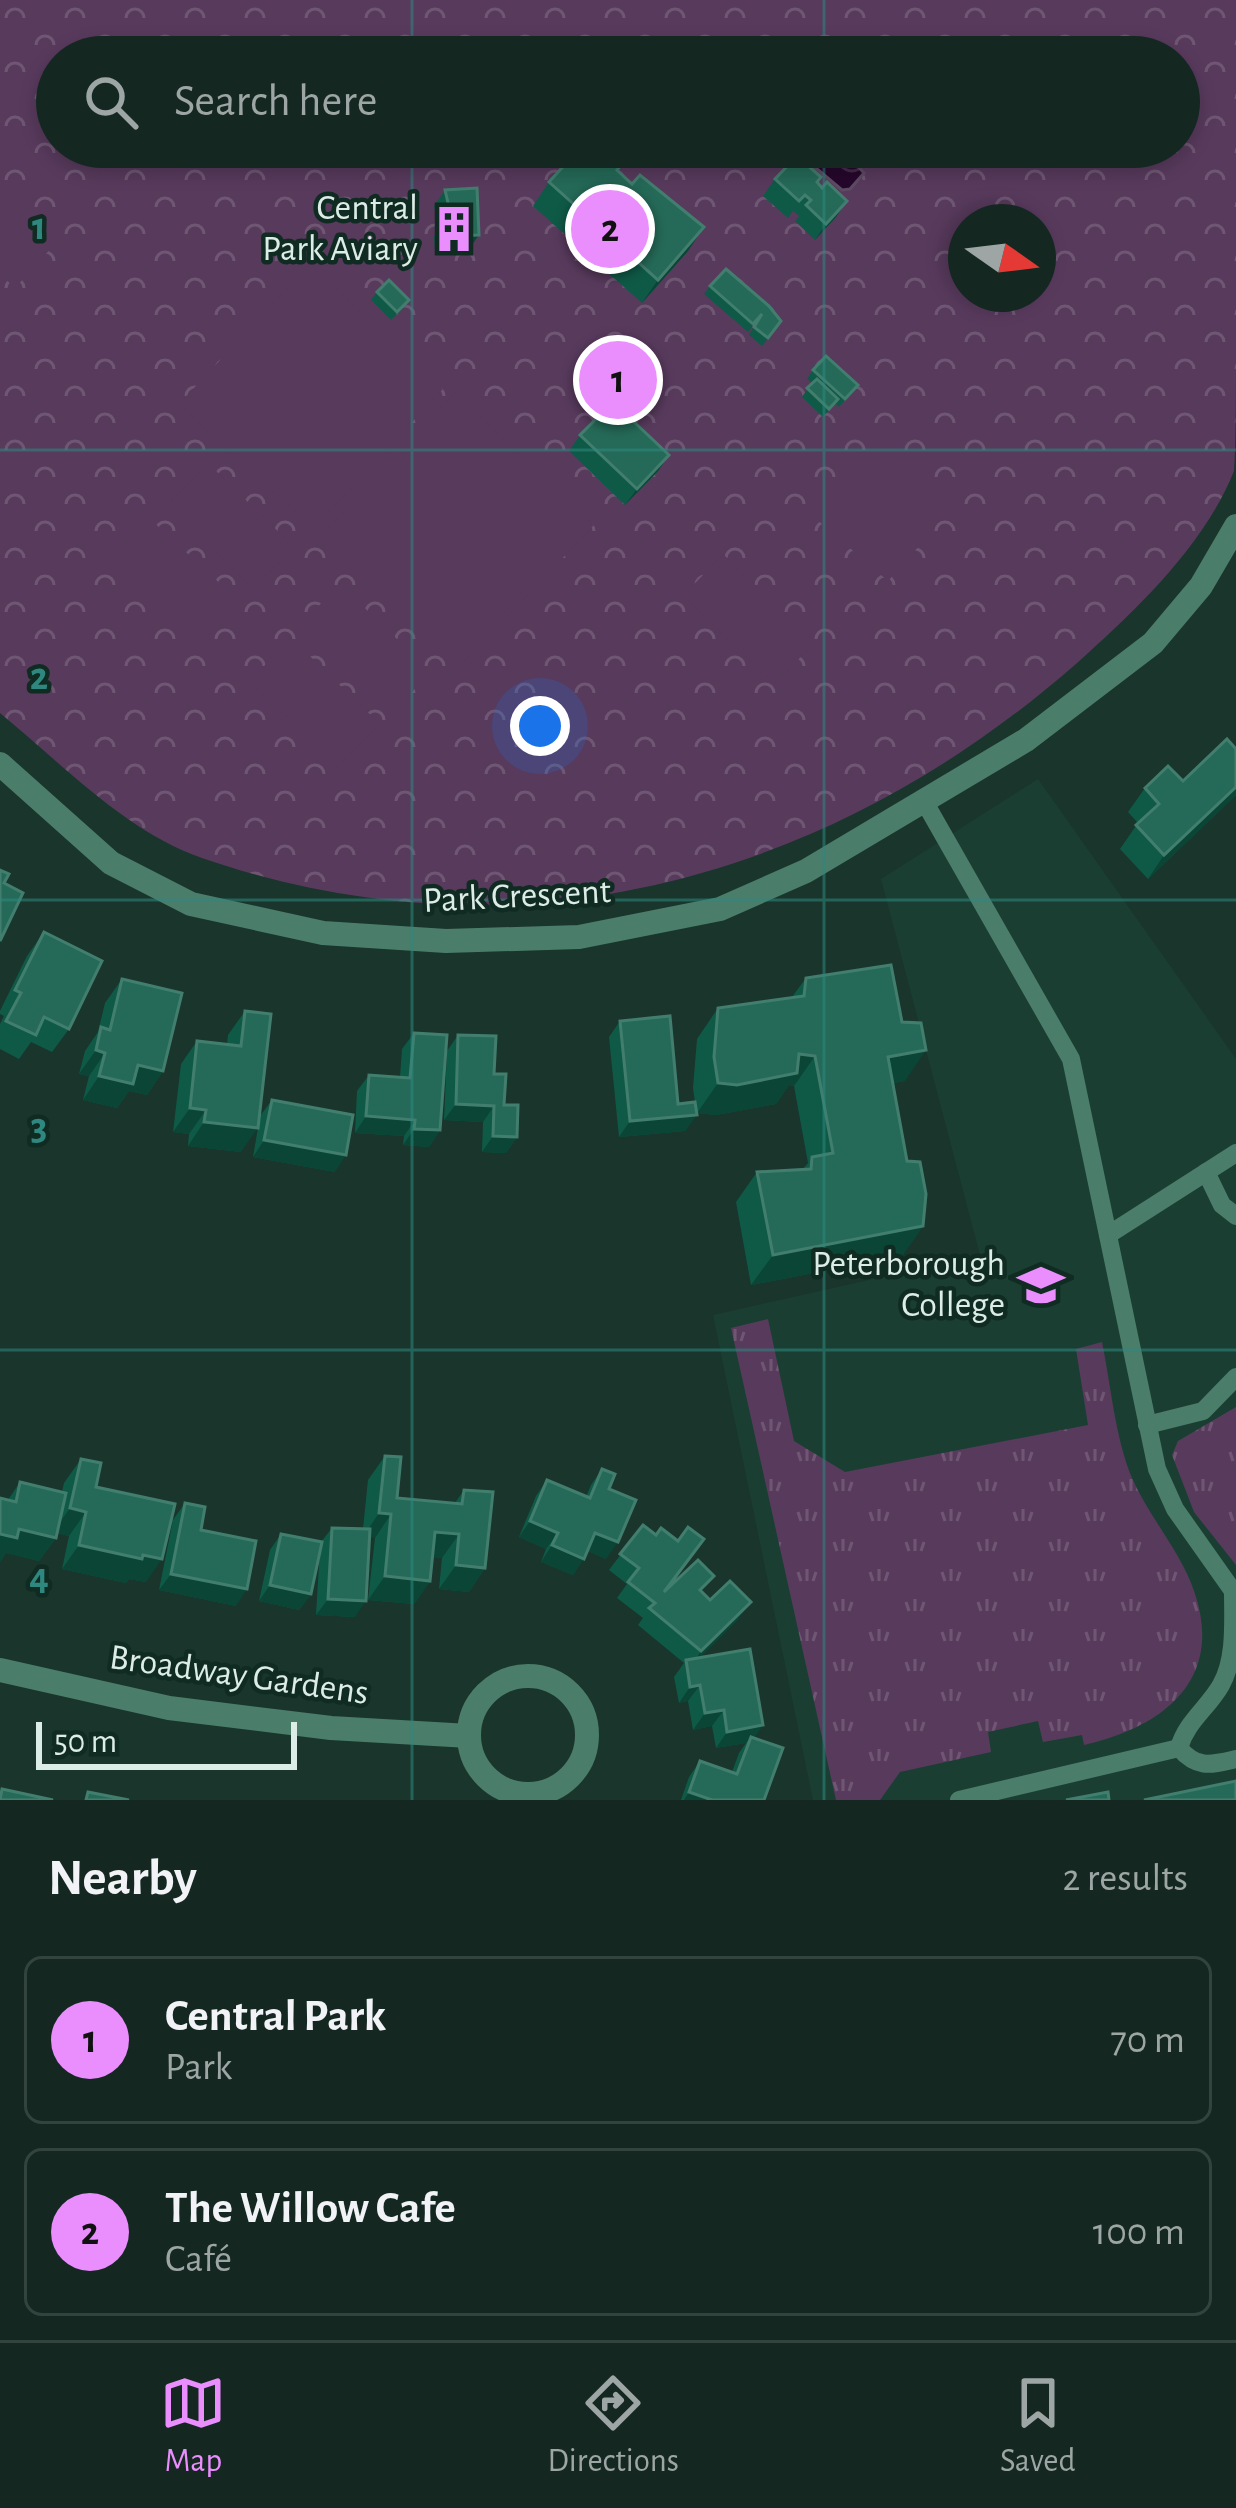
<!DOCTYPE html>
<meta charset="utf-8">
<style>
:root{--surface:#142821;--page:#1d302a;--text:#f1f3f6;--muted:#9da6a5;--line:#33443f;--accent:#ea8dfd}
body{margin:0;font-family:"Alegreya Sans",sans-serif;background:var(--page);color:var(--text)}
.compass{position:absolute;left:948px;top:204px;width:108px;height:108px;border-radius:50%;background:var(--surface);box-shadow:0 6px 18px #0003;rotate:104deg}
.scale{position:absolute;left:36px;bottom:30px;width:261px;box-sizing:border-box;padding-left:12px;border:6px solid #dcece6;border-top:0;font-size:33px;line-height:42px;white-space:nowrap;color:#dcece6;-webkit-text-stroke:9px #102b22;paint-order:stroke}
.you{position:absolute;left:540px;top:726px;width:42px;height:42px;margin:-30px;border:9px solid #fff;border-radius:50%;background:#1a73e8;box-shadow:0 0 0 18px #1a73e833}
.badge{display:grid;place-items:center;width:78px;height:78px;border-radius:50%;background:var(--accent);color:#111;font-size:39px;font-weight:700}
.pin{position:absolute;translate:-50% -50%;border:6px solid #fff;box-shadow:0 3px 12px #0006}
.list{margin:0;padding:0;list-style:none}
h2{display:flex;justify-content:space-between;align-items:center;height:156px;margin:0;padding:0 48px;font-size:51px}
h2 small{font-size:39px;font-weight:400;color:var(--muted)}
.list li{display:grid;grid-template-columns:78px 1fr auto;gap:36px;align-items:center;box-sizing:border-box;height:168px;margin:0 24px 24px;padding:0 24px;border:3px solid var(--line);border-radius:18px}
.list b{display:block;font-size:45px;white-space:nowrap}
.list p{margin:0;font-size:39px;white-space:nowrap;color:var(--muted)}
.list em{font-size:39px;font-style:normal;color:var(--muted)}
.icon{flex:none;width:66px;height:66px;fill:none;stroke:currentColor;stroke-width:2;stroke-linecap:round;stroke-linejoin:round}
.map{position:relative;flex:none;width:1236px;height:1800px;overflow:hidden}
.search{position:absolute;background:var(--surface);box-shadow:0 6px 18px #0003;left:36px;right:36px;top:36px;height:132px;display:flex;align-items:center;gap:30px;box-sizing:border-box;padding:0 42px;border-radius:66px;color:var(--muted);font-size:45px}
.sheet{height:540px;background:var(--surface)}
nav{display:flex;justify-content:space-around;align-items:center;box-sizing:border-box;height:168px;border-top:3px solid var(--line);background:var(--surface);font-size:33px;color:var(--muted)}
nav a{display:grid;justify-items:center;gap:6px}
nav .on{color:var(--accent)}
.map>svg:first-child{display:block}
.built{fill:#1a3e32}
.grass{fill:url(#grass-tufts)}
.park{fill:url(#park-crowns);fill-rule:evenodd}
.garden{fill:#583a5d}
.water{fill:url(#water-waves);stroke:#5d4c64;stroke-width:3}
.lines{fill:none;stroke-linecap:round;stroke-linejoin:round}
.service{stroke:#4b7d6b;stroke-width:18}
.minor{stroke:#4b7d6b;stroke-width:24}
.wall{fill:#0f5a47}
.shaded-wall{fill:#0a4535}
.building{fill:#256a58;stroke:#427e6e;stroke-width:3}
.grid{fill:none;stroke:#2e8880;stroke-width:3;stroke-opacity:0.55}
.labels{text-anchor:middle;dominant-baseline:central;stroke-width:9;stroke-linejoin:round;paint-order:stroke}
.poi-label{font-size:36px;fill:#dcece6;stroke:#102b22;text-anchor:end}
.street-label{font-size:36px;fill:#dcece6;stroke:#102b22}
.grid-label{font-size:39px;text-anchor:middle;font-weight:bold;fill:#2e8880;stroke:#102b22;stroke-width:9;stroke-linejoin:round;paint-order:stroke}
</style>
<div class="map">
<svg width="1236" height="1800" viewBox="0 0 1236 1800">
<defs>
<pattern id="grass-tufts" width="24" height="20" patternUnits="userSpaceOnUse" patternTransform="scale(3)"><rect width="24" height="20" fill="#583a5d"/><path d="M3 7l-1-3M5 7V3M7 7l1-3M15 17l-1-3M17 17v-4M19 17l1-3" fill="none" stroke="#6f5774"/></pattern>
<pattern id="park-crowns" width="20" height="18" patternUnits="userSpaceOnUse" patternTransform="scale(3)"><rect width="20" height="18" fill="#583a5d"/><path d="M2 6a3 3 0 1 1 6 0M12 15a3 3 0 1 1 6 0" fill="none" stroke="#6f5774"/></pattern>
<pattern id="water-waves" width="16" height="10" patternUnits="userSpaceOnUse" patternTransform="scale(3)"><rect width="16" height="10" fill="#26072c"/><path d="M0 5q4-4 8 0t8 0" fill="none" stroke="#452b4b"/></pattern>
</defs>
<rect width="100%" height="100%" fill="#1a352c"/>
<!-- built -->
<path class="built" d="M1038,779L1236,1059V1800H813L713,1315L980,1255L881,879Z"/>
<!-- grass -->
<g class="grass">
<path d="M768,1319L794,1441L845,1472L1088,1425L1076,1349L1102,1342C1111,1386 1115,1437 1132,1478C1149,1517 1181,1552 1194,1591C1225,1679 1164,1727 1084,1745L1082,1735L1043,1742L1038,1721L988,1732L991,1752L900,1772L880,1800H836L731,1328Z"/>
<path d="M1236,1407V1565L1194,1512L1172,1455L1178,1441Z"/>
</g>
<!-- park -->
<path class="park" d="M0,0H1236C1236,119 1236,237 1236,356C1236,385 1236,446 1234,471C1204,546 1136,610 1077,663C831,879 518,967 202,858C126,832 61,763 0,713ZM57,57H1179V147H57ZM966,222H1038V294H966Z"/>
<!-- garden -->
<g class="garden">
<path d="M0,195L54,245L15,288L0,274Z"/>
<path d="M310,264L443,389L313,529L179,404Z"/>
<path d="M455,393L594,525L459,667L321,536Z"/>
<path d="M884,439L955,503L923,539L852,475Z"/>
<path d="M208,463L294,547L253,589L167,505Z"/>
<path d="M848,480L921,544L888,581L814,517Z"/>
<path d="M150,519L239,601L200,644L111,562Z"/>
<path d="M723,554L815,642L775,684L683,596Z"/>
<path d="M340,584L431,672L391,714L299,626Z"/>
<path d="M291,638L380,724L338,767L250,681Z"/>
</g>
<!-- water -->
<path class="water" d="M791,147H840L864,173L850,189L842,190Z"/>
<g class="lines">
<!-- service -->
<g class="service">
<path d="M924,801L1071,1059L1157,1469L1175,1509L1233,1591"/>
<path d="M1206,1172L1222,1205L1236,1216"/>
<path d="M1108,1235L1236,1153"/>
<path d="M1147,1425L1203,1411L1236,1377"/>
<path d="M1179,1748C1186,1722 1208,1708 1221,1685C1236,1658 1233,1622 1233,1591L1236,1595"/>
<path d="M1179,1748C1197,1769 1210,1765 1236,1759"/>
<path d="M959,1800L1179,1748"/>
</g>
<!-- minor -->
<g class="minor">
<path d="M0,764L111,863L191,904L323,933L446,941L579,937L720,909L806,871L1026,740L1153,643L1201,586L1236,526"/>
<path d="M0,1670L169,1708L331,1728L469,1736"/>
<circle cx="528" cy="1735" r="59"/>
</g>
</g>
<!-- wall -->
<g class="wall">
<path d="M634,149L618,172L632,184L688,251L642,303L533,206L549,182Z"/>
<path d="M775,179L817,183L836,217L815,240L795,221L799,216L793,211L788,218L763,196Z"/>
<path d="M445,190L467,252L435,253L434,236L439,229L434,206Z"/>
<path d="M710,286L781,321L762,346L749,335L756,322L748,332L704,294Z"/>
<path d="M377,292L403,308L391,320L371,300Z"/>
<path d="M813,370L858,385L839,407L835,403L823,417L802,397L812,383L807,379Z"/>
<path d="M580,435L669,455L658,471L625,505L569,451Z"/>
<path d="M1236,749V795L1148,879L1120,849L1138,823L1128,812L1145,788L1183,781Z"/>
<path d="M44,932L69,1029L52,1052L31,1042L19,1059L0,1049V1024L4,1016L0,1014V1011L27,956Z"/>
<path d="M806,978L905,1081L893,1083L907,1161L923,1226L902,1256L751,1285L736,1202L757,1172L803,1169L808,1163L794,1086L789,1085L776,1104L716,1115L697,1113L685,1131L619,1137L609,1037L620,1021L678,1104L695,1102L693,1088L697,1039L718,1008L792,997Z"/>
<path d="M122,979L163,1071L147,1095L129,1091L117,1108L83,1100L89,1076L79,1074L85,1051L98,1032L105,1003Z"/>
<path d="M245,1011L241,1152L188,1146L189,1134L173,1132L181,1064L197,1041L227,1044L228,1035Z"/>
<path d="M414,1033L440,1130L429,1147L403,1145L404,1136L355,1133L357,1091L369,1075L400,1077L402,1049Z"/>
<path d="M458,1035L494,1074L517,1137L506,1153L482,1152L483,1122L444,1120L447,1051Z"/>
<path d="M272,1100L335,1172L253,1157L260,1116Z"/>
<path d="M385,1456L397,1498L455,1503L464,1490L485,1568L469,1592L439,1589L442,1558L433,1557L430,1581L414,1604L368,1600L375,1538L370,1537L355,1617L316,1615L320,1548L311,1594L299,1610L259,1601L270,1550L281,1534L321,1542L332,1528L363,1529L368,1480Z"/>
<path d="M81,1459L96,1487L146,1582L129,1579L126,1583L62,1569L69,1536L57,1533L56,1538L39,1561L6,1553L0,1562L8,1500L20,1482L62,1492L64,1483Z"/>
<path d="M602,1469L609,1489L606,1559L588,1551L573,1575L541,1562L546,1549L519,1537L536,1496L547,1480L586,1497L591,1485Z"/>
<path d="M185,1503L201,1530L236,1606L159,1590L173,1520Z"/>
<path d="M643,1525L667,1589L703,1592L710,1600L739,1618L699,1658L754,1738L764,1800H681L689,1777L700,1761L732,1772L739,1753L746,1743L716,1748L712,1726L693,1730L688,1701L679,1703L674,1677L684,1663L638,1625L643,1618L617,1598L627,1584L609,1570Z"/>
</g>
<!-- shaded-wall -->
<g class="shaded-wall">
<path d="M847,201L836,217L815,240L826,224Z"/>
<path d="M704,227L688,251L642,303L658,280Z"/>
<path d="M479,235L467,252L435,253L447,236Z"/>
<path d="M669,455L658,471L625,505L637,489Z"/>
<path d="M1236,787V795L1148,879L1164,855Z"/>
<path d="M96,1050L105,1053L89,1076L79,1074Z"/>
<path d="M926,1050L905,1081L867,1088L888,1057Z"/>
<path d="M799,1054L815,1056L794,1086L789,1085L776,1104L716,1115L697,1113L718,1083Z"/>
<path d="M138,1065L163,1071L147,1095L129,1091L117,1108L83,1100L99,1076Z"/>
<path d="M456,1104L494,1106L483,1122L444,1120Z"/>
<path d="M190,1108L206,1110L189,1134L173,1132Z"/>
<path d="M697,1115L685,1131L619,1137L630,1121Z"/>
<path d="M366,1116L415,1120L404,1136L355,1133Z"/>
<path d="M204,1122L258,1128L241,1152L188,1146Z"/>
<path d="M414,1129L440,1130L429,1147L403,1145Z"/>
<path d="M493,1136L517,1137L506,1153L482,1152Z"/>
<path d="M264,1140L346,1155L335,1172L253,1157Z"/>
<path d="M923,1226L902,1256L751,1285L773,1255Z"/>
<path d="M70,1508L86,1512L69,1536L53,1532Z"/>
<path d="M379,1513L391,1514L375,1538L363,1537Z"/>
<path d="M530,1521L558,1533L546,1549L519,1537Z"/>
<path d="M19,1529L56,1538L39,1561L6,1553L0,1562V1534Z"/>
<path d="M435,1532L459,1534L442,1558L419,1555Z"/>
<path d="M595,1533L618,1542L606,1559L584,1549Z"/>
<path d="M79,1545L162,1559L146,1582L129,1579L126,1583L62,1569Z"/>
<path d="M552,1545L584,1559L573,1575L541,1562Z"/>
<path d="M456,1565L485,1568L469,1592L439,1589Z"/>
<path d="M171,1574L247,1589L236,1606L159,1590Z"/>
<path d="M385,1576L430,1581L414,1604L368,1600Z"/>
<path d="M270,1585L311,1594L299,1610L259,1601Z"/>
<path d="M328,1599L366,1601L355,1617L316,1615Z"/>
<path d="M751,1602L739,1618L690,1668L701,1651Z"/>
<path d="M700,1685L688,1701L679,1703L690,1687Z"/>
<path d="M724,1710L712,1726L693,1730L705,1713Z"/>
<path d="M763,1725L752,1742L751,1737L746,1743L716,1748L727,1732Z"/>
<path d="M689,1792L712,1800H684Z"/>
</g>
<!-- building -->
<g class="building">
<path d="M581,147H631L634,149L617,170L632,184L640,175L704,227L658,280L549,182Z"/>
<path d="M797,156L821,177L817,182L822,188L827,182L847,201L826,224L806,205L811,200L805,195L799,201L775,179Z"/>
<path d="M477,188L479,235L447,236L446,220H452L445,190Z"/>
<path d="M726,269L769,306L781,321L768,338L754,327L762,314L753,324L710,286Z"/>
<path d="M389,280L409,300L397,312L377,292Z"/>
<path d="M826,356L858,385L845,399L813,370Z"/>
<path d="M817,379L838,399L829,409L807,388Z"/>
<path d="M613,402L669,455L637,489L580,435Z"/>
<path d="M1227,739L1236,749V787L1164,855L1136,825L1159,804L1145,788L1168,766L1183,781Z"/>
<path d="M0,870L9,874L4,883L23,893L0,941Z"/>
<path d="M44,932L102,961L69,1029L44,1017L36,1035L6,1021L21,993L15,990Z"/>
<path d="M891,965L902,1022L921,1023L926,1050L888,1057L907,1161L920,1162L926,1194L923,1226L773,1255L757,1172L811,1169L812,1157L833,1153L815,1056L799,1054L797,1073L737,1085L718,1083L714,1057L718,1008L804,996L806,978Z"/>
<path d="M122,979L182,993L163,1071L138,1065L133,1084L99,1076L105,1053L96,1050L101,1027L110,1030Z"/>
<path d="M245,1011L271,1014L258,1128L204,1122L206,1110L190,1108L197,1041L241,1046Z"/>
<path d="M670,1016L678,1104L695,1102L697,1115L630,1121L620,1021Z"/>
<path d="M414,1033L447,1035L440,1130L414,1129L415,1120L366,1116L369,1075L410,1078Z"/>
<path d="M458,1035L496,1036L494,1074H506L504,1105H518L517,1137L493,1136L494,1106L456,1104Z"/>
<path d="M272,1100L353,1115L346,1155L264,1140Z"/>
<path d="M385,1456L401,1457L397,1498L462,1504L464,1490L493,1492L485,1568L456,1565L459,1534L435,1532L430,1581L385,1576L391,1514L379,1513Z"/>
<path d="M81,1459L101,1463L96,1487L175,1504L162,1559L143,1555L142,1559L79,1545L86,1512L70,1508Z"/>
<path d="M602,1469L615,1474L609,1489L636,1500L618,1542L595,1533L584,1559L552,1545L558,1533L530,1521L547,1480L590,1498Z"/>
<path d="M20,1482L66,1493L56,1538L19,1529L17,1538L0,1534V1498L16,1502Z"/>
<path d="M185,1503L205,1507L201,1530L256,1541L247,1589L171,1574Z"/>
<path d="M643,1525L656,1535L661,1528L678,1541L688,1527L704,1539L664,1592L698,1560L714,1576L700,1590L710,1600L730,1581L751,1602L701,1651L649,1608L655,1603L628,1582L639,1568L620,1554Z"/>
<path d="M332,1528L370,1529L366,1601L328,1599Z"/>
<path d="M281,1534L322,1542L311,1594L270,1585Z"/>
<path d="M750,1649L763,1725L727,1732L724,1710L705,1713L700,1685L690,1687L686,1660Z"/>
<path d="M751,1737L783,1748L764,1800H712L689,1792L700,1761L737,1774Z"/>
<path d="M1236,1781V1800H1144Z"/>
<path d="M2,1789L53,1800H0Z"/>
<path d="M88,1792L129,1800H86Z"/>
<path d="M1108,1792L1109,1800H1066Z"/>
</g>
<!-- grid -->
<path class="grid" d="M412,0V57M824,0V57M412,147V1800M824,147V1800M0,450H1236M0,900H1236M0,1350H1236"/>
<!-- icons -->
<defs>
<symbol id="building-bare" viewBox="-9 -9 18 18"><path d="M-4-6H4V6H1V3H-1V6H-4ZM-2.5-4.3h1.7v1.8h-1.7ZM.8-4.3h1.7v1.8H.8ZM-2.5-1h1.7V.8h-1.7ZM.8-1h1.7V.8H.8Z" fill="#ea8dfd" stroke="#102b22" stroke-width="2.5" paint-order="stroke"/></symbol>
<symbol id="university-bare" viewBox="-9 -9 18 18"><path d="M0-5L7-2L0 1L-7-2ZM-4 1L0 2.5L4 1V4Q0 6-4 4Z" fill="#ea8dfd" stroke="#102b22" stroke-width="2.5" paint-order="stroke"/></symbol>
</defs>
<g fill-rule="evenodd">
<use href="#building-bare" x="421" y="196" width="66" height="66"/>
<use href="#university-bare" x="1008" y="1252" width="66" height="66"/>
</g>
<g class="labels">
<!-- poi labels -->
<g class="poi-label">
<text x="418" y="208">Central<tspan x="418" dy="41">Park Aviary</tspan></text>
<text x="1005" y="1264">Peterborough<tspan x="1005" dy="41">College</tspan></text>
</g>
<!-- street labels -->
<g class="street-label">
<text transform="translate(517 896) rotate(-3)">Park Crescent</text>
<text transform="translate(239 1675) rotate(8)">Broadway Gardens</text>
</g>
</g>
<g class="grid-label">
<text x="39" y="239">1</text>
<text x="39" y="689">2</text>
<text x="39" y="1139">3</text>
<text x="39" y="1589">4</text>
</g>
</svg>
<svg class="compass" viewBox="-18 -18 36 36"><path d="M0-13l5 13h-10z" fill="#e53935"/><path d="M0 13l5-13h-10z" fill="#9da6a5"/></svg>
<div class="scale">50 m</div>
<div class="you"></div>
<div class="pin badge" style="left:618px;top:380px">1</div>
<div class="pin badge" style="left:610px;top:229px">2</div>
<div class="search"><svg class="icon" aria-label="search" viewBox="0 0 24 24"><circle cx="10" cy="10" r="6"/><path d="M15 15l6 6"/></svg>Search here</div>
</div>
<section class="sheet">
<h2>Nearby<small>2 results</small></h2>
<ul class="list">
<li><span class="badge">1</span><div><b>Central Park</b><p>Park</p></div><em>70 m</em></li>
<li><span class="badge">2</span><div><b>The Willow Cafe</b><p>Café</p></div><em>100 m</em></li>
</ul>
</section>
<nav>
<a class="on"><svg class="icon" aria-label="map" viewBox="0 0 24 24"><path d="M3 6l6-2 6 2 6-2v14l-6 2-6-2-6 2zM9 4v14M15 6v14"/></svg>Map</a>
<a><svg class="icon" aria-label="directions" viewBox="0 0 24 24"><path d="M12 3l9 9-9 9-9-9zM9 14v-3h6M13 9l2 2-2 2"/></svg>Directions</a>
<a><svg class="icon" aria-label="saved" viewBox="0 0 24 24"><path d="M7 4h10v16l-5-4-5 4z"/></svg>Saved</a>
</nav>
